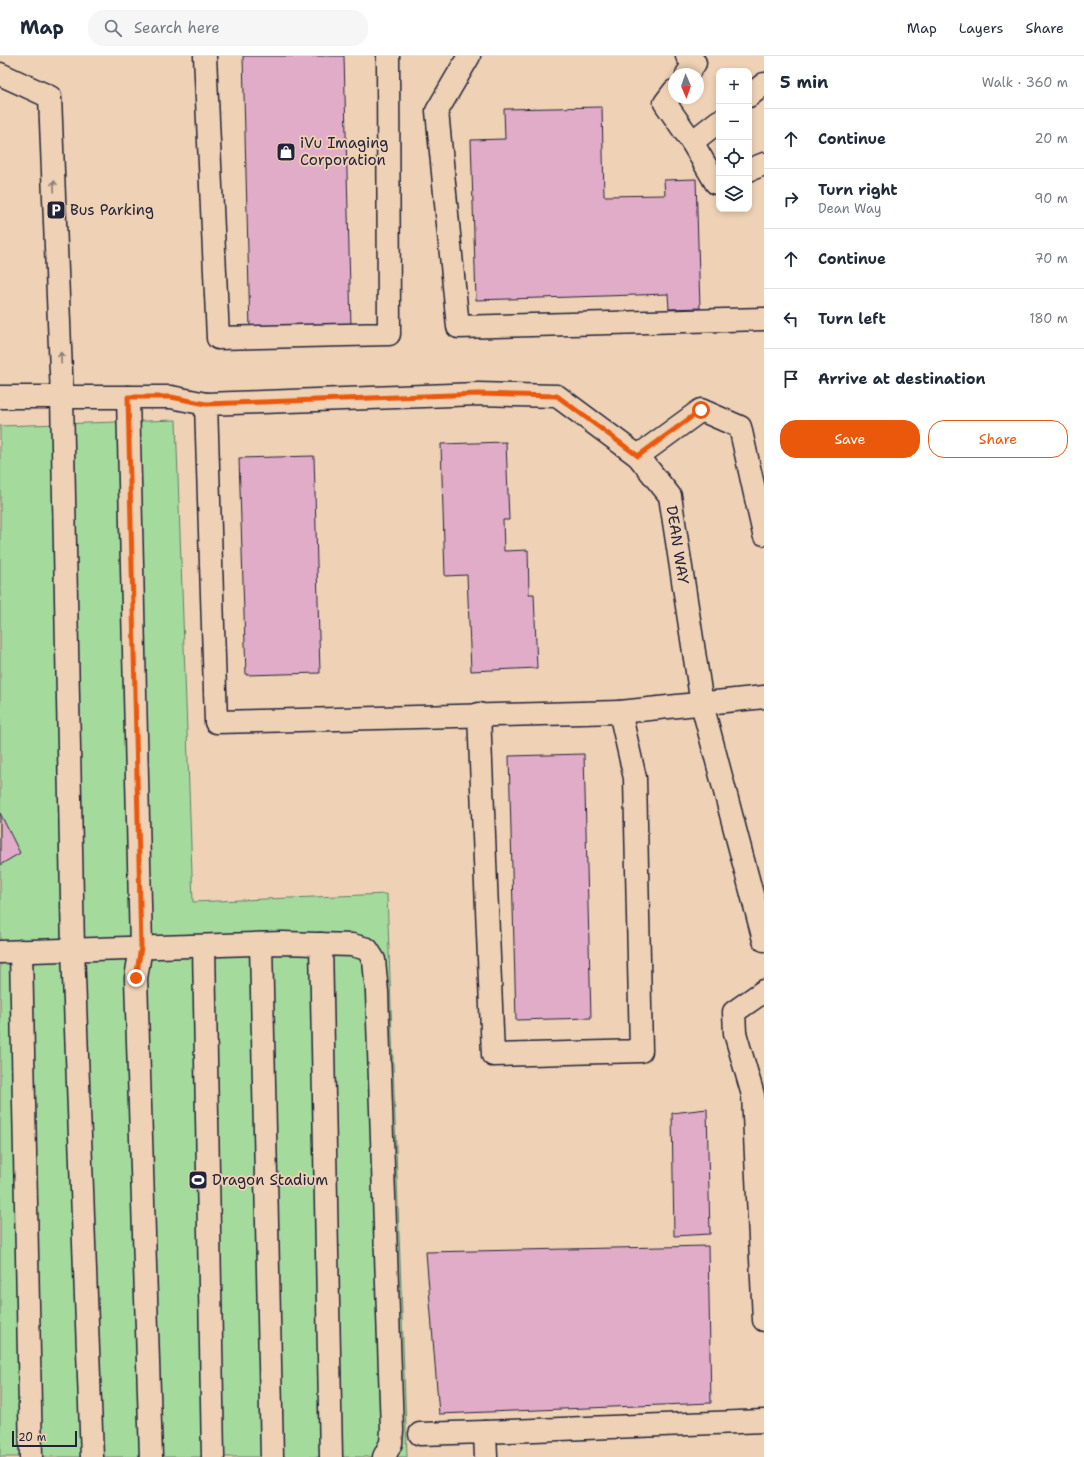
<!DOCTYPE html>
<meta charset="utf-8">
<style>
:root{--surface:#fff;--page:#f6f6f7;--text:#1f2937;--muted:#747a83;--line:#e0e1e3;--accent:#ea580c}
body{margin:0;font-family:"Shantell Sans",sans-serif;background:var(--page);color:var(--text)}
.controls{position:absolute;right:12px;top:12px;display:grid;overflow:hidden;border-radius:8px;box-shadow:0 2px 6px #0003}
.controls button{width:36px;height:36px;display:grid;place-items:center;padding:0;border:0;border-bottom:1px solid var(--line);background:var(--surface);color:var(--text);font:20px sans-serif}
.compass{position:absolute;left:668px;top:12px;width:36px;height:36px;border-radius:50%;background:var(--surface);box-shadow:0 2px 6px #0003;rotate:178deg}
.scale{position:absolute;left:12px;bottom:10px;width:65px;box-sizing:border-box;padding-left:4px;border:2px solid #22223b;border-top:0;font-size:11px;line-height:14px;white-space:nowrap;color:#22223b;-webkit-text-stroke:3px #efd2b5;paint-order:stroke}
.stop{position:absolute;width:12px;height:12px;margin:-9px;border:3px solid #ea580c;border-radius:50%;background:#fff}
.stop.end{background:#ea580c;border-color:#fff;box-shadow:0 1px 4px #0008}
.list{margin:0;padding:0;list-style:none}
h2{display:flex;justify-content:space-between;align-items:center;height:52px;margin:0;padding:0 16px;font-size:17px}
h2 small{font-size:13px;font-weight:400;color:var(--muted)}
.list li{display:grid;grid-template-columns:26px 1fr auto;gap:12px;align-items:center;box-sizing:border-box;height:60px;padding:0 16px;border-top:1px solid var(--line)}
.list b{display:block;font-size:15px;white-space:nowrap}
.list p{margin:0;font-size:13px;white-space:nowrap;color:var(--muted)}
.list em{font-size:13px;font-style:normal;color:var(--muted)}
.actions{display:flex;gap:8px;padding:12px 16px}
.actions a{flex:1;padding:9px 0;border:1px solid var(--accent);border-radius:16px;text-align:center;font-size:14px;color:var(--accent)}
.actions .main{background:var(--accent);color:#fff}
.icon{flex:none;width:22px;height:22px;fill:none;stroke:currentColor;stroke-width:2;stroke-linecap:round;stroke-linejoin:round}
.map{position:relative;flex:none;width:764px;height:1401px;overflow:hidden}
header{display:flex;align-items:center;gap:24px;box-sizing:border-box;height:56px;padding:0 20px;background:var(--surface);border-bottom:1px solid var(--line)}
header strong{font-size:19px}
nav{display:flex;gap:22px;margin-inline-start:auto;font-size:14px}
.search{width:280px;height:36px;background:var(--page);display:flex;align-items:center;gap:10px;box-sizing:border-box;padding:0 14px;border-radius:16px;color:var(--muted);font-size:15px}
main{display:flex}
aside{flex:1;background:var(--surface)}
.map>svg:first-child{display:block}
.green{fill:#a5da9d;stroke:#647e6c}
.building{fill:#e0acc8;stroke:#22223b}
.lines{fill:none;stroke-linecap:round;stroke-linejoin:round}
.minor-casing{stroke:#22223b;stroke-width:25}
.minor{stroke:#efd2b5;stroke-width:22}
.oneway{stroke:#887a78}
.route{stroke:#ea580c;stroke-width:5}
.labels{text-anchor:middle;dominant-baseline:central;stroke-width:3.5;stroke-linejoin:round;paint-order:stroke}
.poi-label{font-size:15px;fill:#22223b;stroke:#efd2b5;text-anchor:start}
.street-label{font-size:15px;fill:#22223b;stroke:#efd2b5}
</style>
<header>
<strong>Map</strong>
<div class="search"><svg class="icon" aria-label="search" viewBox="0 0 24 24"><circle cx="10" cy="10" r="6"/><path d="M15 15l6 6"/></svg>Search here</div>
<nav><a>Map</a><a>Layers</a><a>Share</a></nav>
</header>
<main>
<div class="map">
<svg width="764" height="1401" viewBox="0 0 764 1401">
<rect width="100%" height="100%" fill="#efd2b5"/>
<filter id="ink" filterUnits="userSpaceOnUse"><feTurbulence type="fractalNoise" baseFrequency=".025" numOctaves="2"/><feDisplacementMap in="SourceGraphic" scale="8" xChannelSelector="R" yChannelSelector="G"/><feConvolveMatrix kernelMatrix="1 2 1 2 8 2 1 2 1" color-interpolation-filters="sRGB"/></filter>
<g filter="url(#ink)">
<!-- green -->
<path class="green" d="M176,364L193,846L387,838L407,1401H0V370Z"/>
<!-- building -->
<g class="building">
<path d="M243,0H344L351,271L250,274Z"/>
<path d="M602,51L604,140L665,139L664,124L696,123L700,252L669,253L668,238L476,244L471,84L505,83L504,53Z"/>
<path d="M506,386L509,464H503L504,495L528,494L529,538H534L537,612L471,615L467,519L445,520L441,388Z"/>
<path d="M314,400L320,617L246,619L239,402Z"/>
<path d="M584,698L591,962L516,964L509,700Z"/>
<path d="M0,757L20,797L0,809Z"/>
<path d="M707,1053L710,1178L674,1180L672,1057Z"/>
<path d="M708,1190L711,1347L439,1358L426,1196Z"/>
</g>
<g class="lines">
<defs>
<g id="minor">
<path d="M205,0L218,282L389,278L388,0"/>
<path d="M469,0L437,55L458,271L764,263"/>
<path d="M687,0L695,7L687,18"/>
<path d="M0,18L50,41L62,341L73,893L92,1401"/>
<path d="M674,35L665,47L692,86L716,127L719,126"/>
<path d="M749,40L764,28"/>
<path d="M692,86L719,65"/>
<path d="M749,114L764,108"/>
<path d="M0,341H171L206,348"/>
<path d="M128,341L141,891L136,922L151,1401"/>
<path d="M638,400L701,354L740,371L764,478"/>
<path id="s1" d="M620,656L216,666L206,348L478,338L557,340L638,400L670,440L702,648L764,884"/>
<path d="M479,658L493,999L641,995L635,722L620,656L764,641"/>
<path d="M261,888L272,1401"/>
<path d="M321,888L331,1401"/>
<path d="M204,890L213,1401"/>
<path d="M21,895L31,1401"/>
<path d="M0,896L282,887L352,889L367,893L374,904L377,936L392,1374L391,1387L384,1401"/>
<path d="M764,935L734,956L735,977L753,1039L764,1264"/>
<path d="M485,1376L764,1365"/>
<path d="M420,1378L485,1376L486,1401"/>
</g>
</defs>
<!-- minor casing -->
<use href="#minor" class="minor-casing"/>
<!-- minor -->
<use href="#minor" class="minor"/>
</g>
<!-- one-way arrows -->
<defs><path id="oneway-shaft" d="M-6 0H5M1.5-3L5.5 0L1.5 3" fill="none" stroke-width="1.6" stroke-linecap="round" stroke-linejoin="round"/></defs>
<g class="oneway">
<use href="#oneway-shaft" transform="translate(54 130) rotate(-92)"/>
<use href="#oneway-shaft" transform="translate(61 302) rotate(-92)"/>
</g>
</g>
<g class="lines" filter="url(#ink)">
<!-- route -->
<path class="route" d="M136,922L141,891L128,341H171L206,348L478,338L557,340L638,400L701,354"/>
</g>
<!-- icons -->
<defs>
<symbol id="shop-square" viewBox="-11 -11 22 22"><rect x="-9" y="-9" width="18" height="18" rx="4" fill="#22223b" stroke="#efd2b5"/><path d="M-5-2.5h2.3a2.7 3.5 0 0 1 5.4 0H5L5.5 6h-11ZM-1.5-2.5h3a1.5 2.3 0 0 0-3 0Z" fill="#fff"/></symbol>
<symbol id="parking-square" viewBox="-11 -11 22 22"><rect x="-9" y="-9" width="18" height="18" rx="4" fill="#22223b" stroke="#efd2b5"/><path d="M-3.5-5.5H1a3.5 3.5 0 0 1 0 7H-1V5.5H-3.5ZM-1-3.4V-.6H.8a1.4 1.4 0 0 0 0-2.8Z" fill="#fff"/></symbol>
<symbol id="stadium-square" viewBox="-11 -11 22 22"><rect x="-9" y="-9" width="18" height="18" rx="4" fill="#22223b" stroke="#efd2b5"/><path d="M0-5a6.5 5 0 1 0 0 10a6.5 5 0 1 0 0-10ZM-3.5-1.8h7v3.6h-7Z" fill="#fff"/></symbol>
</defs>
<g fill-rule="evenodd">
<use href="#shop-square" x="275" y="85" width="22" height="22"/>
<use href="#parking-square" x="45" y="143" width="22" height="22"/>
<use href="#stadium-square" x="187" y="1113" width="22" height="22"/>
</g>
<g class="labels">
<!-- poi labels -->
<g class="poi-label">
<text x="300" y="87">iVu Imaging<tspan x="300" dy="17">Corporation</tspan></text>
<text x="70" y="154">Bus Parking</text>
<text x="212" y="1124">Dragon Stadium</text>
</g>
<!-- street labels -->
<g class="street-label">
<text stroke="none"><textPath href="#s1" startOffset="1275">DEAN WAY</textPath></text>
</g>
</g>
</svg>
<div class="controls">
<button>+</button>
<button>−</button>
<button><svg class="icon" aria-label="locate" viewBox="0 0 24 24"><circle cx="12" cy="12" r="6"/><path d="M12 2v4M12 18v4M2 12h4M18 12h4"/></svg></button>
<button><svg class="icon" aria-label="layers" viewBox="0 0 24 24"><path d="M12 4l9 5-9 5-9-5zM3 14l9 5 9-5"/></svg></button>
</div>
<svg class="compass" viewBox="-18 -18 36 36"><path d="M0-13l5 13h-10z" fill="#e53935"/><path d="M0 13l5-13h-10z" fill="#747a83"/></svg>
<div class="scale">20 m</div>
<div class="stop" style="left:701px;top:354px"></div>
<div class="stop end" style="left:136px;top:922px"></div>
</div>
<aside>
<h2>5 min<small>Walk · 360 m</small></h2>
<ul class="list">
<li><svg class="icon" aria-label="ahead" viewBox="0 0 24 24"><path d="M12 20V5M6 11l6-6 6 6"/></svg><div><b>Continue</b></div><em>20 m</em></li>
<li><svg class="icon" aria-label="right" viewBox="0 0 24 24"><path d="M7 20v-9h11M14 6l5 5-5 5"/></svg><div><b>Turn right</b><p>Dean Way</p></div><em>90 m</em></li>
<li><svg class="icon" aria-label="ahead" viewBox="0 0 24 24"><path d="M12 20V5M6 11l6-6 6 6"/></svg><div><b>Continue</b></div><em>70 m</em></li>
<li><svg class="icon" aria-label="left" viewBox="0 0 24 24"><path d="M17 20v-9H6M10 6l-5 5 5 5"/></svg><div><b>Turn left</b></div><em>180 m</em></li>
<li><svg class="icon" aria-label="arrive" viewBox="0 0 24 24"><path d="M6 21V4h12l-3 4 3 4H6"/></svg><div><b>Arrive at destination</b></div></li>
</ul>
<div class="actions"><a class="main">Save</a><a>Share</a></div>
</aside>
</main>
